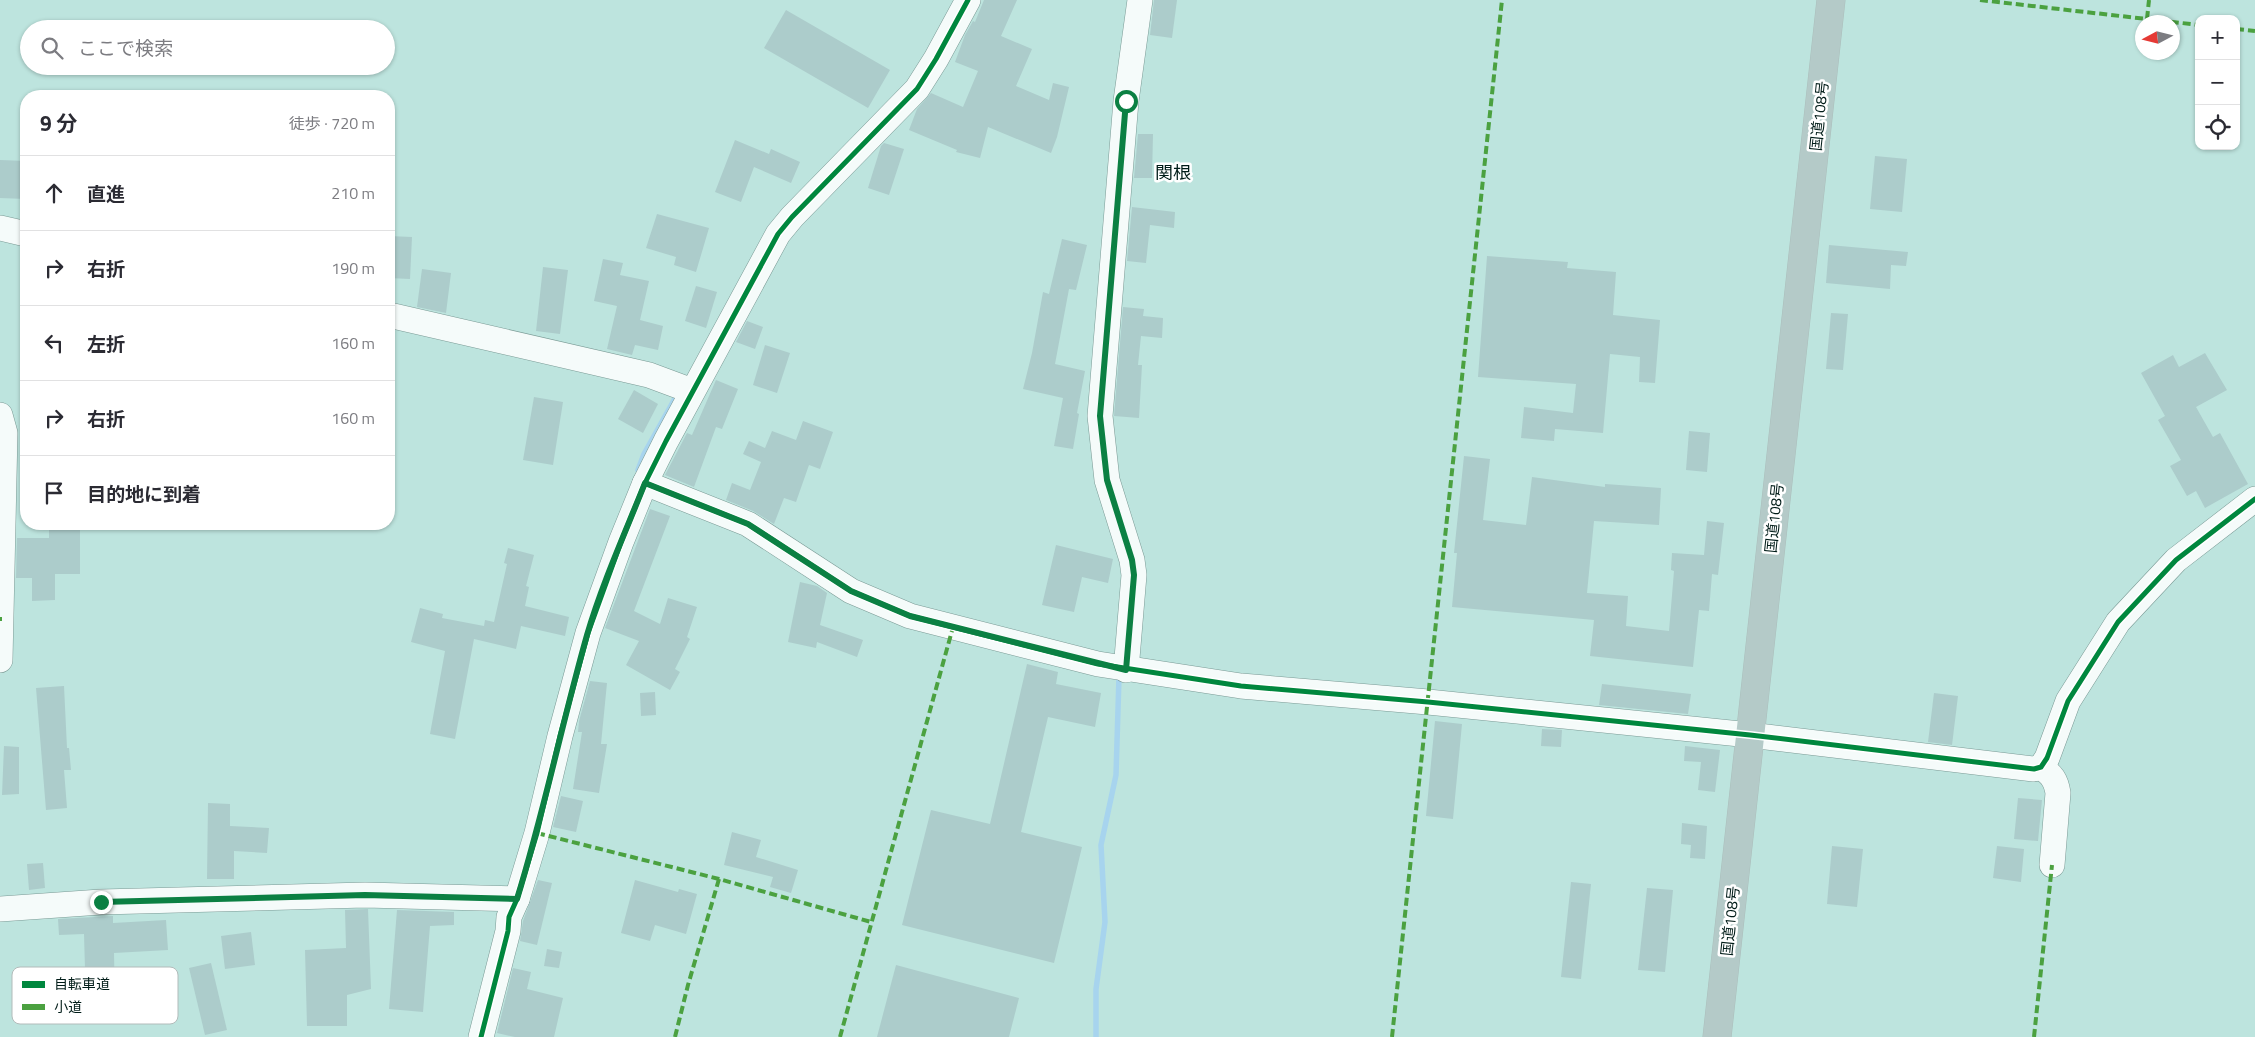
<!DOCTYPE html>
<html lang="ja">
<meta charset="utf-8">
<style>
:root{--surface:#fff;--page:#f7f7f7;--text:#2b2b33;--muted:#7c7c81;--line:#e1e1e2}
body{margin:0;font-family:"Titillium Web","Noto Sans JP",sans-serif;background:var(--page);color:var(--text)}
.controls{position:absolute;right:15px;top:15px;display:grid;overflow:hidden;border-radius:10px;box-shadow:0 1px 4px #0004}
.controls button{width:45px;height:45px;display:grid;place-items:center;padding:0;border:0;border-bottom:1px solid var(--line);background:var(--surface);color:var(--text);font:25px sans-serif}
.compass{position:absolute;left:2135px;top:15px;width:45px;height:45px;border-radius:50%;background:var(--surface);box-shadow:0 1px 4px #0004;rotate:263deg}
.stop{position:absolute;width:15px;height:15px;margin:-11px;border:4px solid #0b8043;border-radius:50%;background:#fff}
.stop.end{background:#0b8043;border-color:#fff;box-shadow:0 1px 5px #0008}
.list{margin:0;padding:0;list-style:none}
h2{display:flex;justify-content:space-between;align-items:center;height:65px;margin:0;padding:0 20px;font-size:21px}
h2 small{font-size:16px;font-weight:400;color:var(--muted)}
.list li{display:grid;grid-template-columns:32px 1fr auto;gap:15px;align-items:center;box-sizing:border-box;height:75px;padding:0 20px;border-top:1px solid var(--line)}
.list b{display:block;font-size:19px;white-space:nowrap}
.list em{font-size:16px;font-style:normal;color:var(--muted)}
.icon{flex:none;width:28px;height:28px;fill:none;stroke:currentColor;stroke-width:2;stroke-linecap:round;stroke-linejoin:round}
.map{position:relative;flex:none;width:2255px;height:1037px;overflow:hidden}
.search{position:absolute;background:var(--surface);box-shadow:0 1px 4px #0004;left:20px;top:20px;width:375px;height:55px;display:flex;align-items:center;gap:12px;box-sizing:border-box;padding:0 18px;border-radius:28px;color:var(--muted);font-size:19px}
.panel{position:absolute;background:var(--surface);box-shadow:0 1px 4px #0004;left:20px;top:90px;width:375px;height:440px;border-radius:20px}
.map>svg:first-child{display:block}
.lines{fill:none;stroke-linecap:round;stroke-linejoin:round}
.stream{stroke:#a7d4ee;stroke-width:5.5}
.building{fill:#accccb}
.minor-casing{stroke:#7a9a95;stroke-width:26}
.highway-casing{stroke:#abbfbc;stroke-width:29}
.minor{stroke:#f5fbfa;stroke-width:25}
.highway{stroke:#b4cac8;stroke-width:28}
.quiet{stroke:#4ba140;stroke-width:4;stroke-dasharray:8 4;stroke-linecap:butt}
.cycleway-casing{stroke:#fff;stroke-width:8}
.cycleway{stroke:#00873e;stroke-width:5}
.route{stroke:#0b8043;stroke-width:6}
.labels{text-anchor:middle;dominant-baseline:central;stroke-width:5;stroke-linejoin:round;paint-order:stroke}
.street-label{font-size:15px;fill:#001c18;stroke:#fff}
.quarter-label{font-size:18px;fill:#001c18;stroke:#fff}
.key{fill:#fff;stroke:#b2bbba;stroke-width:1}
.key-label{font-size:14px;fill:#001c18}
</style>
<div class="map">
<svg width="2255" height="1037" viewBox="0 0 2255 1037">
<rect width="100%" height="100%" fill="#bde4de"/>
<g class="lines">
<!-- stream -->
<g class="stream">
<path d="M638,470L644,454L678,393"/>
<path d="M1096,1037V989L1105,922L1101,845L1116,775L1119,677"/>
</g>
</g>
<!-- building -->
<g class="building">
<path d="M984,0H1017L1001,36L1032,49L1016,86L1049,100L1053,83L1069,87L1057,137L1051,153L988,127L980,158L956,152L957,150L909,130L917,109L931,93L963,107L978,71L955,62L965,35L973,21L975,22Z"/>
<path d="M1154,0H1177L1172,38L1150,35Z"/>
<path d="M786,10L890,70L868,108L764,48Z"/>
<path d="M1138,134H1153L1152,178H1134Z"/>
<path d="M735,140L769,154L771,149L800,162L791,183L754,167L741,202L715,192Z"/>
<path d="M884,143L904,149L889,195L868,188L881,146Z"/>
<path d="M1875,156L1907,159L1902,212L1870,209Z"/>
<path d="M0,160L26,161V199L0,198Z"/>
<path d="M1132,207L1175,212L1174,228L1150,225L1146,263L1127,261Z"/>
<path d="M657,214L709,228L696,272L674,265L676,257L646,248Z"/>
<path d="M389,236L412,237L410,279L389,278Z"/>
<path d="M1062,239L1087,245L1076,290L1069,289L1055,364L1085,371L1077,413L1079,414L1073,449L1054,446L1063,398L1023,389L1032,353L1043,292L1049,294Z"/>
<path d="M1829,245L1908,252L1906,266L1891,265L1890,289L1826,283Z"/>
<path d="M1487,256L1568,262L1567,268L1616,272L1613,315L1660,320L1655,383L1639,382L1640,357L1610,354L1603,433L1555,429L1554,441L1521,438L1524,407L1573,413L1576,384L1478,377Z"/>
<path d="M603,259L623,263L620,275L649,281L640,320L663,326L658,350L635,345L632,355L607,349L617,306L594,301Z"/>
<path d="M543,267L568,270L560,334L536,331Z"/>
<path d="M422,269L451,273L446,313L417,307Z"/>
<path d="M696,286L717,292L706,328L685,321Z"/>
<path d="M1123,307L1144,309L1143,316L1163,318L1162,338L1141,336L1138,365H1142L1139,418L1114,416Z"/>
<path d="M1831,313L1848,314L1843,370L1826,369Z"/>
<path d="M747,321L763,327L755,349L736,342Z"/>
<path d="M765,345L790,353L777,393L753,385Z"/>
<path d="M2205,353L2227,390L2196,407L2213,437L2220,433L2248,484L2205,508L2196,491L2187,496L2170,466L2181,460L2158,420L2165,416L2141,373L2173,355L2179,367Z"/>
<path d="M716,380L738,389L722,429L716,427L694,487L665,475L687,433L692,435Z"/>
<path d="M634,390L658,404L643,433L618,419Z"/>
<path d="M534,397L563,402L553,465L523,460Z"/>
<path d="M803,421L833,432L820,469L809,465L796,502L784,498L774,524L753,511L726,500L732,483L750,490L761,462L743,454L749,441L765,448L772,431L796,440Z"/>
<path d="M1689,431L1710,433L1707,472L1686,470Z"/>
<path d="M1464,456L1490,459L1483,520L1526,525L1532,477L1605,487V484L1661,488L1659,525L1594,521L1587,593L1628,596L1626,626L1669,631L1674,571L1671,570L1672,553L1704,555L1707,521L1724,523L1718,575L1712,574L1709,611L1699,610L1693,667L1590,656L1594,620L1452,607L1457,553H1454Z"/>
<path d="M650,509L670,516L634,611L660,624L668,598L697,607L687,637L690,639L675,669L680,672L670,690L626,665L639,641L605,628Z"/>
<path d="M49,526H80V574H55V600L32,601V578H16L17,538H49Z"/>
<path d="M1056,545L1113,559L1108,583L1082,577L1074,612L1042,605Z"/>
<path d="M508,548L534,555L526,586L529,587L525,606L569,617L565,636L521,626L516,649L474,639L455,739L430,734L445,651L411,642L420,608L443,614L442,618L484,626L485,620L494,622L507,564L504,563Z"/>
<path d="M800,582L817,586L827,593L820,625L863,640L857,657L817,642L816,648L788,642Z"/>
<path d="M1027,664L1058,672L1056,684L1101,693L1095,727L1048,717L1021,832L1082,847L1054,963L902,925L931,810L990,824Z"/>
<path d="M590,681L607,683L601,744H607L599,793L573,789L582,732H578L579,721Z"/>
<path d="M1602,684L1691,694L1688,714L1599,705Z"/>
<path d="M64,686L67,748H69L71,770H64L67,808L46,810L36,688Z"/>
<path d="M655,692L656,715L641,716L640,693Z"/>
<path d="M1934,693L1958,696L1952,745L1928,742Z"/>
<path d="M1435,721L1462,724L1453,819L1426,816Z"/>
<path d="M1542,729L1562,730L1561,747L1541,746Z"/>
<path d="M4,746L19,747V794L2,795Z"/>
<path d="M1685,746L1720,750L1715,792L1698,790L1701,762L1684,761Z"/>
<path d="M561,796L583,801L576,832L553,827Z"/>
<path d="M2018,798L2042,800L2038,841L2014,839Z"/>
<path d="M208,803L230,804V826L269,828L267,853L234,851V879H207Z"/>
<path d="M1682,823L1707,826L1705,859L1690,858L1691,845L1681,844Z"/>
<path d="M732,832L761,840L756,857L798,870L791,893L770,887L773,877L724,865Z"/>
<path d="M1832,846L1863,849L1857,907L1827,904Z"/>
<path d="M1997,846L2024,849L2021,882L1993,878Z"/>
<path d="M43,863L45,888L29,890L27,864Z"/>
<path d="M538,880L552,883L537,945L520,941L523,921Z"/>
<path d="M635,880L678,892L679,889L697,894L686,934L655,925L650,941L621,933Z"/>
<path d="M1571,882L1591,884L1581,979L1561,977Z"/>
<path d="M1647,888L1673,890L1665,972L1638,970Z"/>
<path d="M368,909L371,989L347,995V1026H307L305,950L346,948L345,910Z"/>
<path d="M397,910L454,912V925L430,926L423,1012L389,1009Z"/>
<path d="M113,916V923L166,920L168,950L114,953L115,1003L86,1004L84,934L59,935L58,919Z"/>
<path d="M251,932L255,965L225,969L221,936Z"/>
<path d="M547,949L562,952L559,968L544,966Z"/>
<path d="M211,963L227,1030L205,1035L189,968Z"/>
<path d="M896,965L1019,998L1009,1037H877Z"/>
<path d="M513,968L531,972L527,989L563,998L554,1037H515L497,1033Z"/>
</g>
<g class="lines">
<defs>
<g id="minor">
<path d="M0,228L26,234"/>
<path d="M389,315L649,375L692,391"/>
<path d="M0,415L5,433L0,660"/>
<path d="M645,483L748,524L851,591L910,616L1098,664L1241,686L1428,702L1750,735L2034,769L2041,767L2047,758L2068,701L2118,622L2176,560L2255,499"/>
<path d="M1126,670L1134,575L1132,560L1107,480L1100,416L1126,101L1140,0"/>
<path d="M2041,767C2052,775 2056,780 2058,793L2052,865"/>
<path d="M0,909L101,902L365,895L517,899"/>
<path d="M481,1037L508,931L509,917L517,899L537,833L560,736L588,633L621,542L645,483L666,441L778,234L792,217L917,89L936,59L968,0"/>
</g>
<path id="highway" d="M1717,1037L1831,0"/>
</defs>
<!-- minor casing -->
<use href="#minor" class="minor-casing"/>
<!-- highway casing -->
<use href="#highway" class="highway-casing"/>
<!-- minor -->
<use href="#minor" class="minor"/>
<!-- highway -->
<use href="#highway" class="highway"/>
<!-- quiet -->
<g class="quiet">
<path d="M1980,0L2199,25"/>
<path d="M2147,19L2149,0"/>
<path d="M2236,29L2255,31"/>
<path d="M0,619H2"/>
<path d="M537,833L719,879L871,922"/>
<path d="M675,1037L688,985L719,879"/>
<path d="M840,1037L953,627"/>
<path d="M1392,1037L1502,0"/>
<path d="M2034,1037L2052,865"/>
</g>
<defs>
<g id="cycleway">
<path d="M645,483L748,524L851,591L910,616L1098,664L1241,686L1428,702L1750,735L2034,769L2041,767L2047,758L2068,701L2118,622L2176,560L2255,499"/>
<path d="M481,1037L508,931L509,917L517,899L537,833L560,736L588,633L621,542L645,483L666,441L778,234L792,217L917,89L936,59L968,0"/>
</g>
</defs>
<!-- cycleway casing -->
<use href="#cycleway" class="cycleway-casing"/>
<!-- cycleway -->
<use href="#cycleway" class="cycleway"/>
</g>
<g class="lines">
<!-- route -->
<path class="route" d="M101,902L365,895L517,899C544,812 562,723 587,635C602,584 625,533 645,483L748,524L851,591L910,616L1126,670L1134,575L1132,560L1107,480L1100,416L1126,101"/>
</g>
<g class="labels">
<!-- street labels -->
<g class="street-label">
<text transform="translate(1819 116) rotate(-84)">国道108号</text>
<text transform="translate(1774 518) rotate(-84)">国道108号</text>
<text transform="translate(1730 921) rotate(-84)">国道108号</text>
</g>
<!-- quarter labels -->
<g class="quarter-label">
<text x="1173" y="172">関根</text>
</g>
</g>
<!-- legend -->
<rect x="12" y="967" width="166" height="57" rx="8" class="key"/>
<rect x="22" y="981" width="23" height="7" fill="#00873e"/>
<rect x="22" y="1004" width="23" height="6" fill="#4ba140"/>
<g class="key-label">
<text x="54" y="989">自転車道</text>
<text x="54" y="1012">小道</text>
</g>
</svg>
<div class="controls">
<button>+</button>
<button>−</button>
<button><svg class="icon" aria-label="locate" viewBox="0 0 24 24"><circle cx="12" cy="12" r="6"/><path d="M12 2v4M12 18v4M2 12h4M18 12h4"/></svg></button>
</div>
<svg class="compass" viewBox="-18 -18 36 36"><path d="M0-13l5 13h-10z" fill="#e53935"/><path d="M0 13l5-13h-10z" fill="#7c7c81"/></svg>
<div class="stop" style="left:1126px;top:101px"></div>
<div class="stop end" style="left:101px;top:902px"></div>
<div class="search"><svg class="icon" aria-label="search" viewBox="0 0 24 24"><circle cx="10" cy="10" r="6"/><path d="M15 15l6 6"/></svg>ここで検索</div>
<section class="panel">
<h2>9 分<small>徒歩 · 720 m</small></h2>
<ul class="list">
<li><svg class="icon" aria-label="ahead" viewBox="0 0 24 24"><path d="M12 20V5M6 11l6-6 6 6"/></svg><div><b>直進</b></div><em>210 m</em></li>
<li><svg class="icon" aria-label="right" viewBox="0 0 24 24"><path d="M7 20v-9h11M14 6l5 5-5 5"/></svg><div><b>右折</b></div><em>190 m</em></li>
<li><svg class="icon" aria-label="left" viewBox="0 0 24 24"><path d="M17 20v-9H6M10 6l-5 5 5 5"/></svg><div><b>左折</b></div><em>160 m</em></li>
<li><svg class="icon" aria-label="right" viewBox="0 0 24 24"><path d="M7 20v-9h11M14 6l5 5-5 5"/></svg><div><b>右折</b></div><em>160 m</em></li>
<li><svg class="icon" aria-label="arrive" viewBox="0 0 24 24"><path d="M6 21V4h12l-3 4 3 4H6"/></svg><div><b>目的地に到着</b></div></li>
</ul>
</section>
</div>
